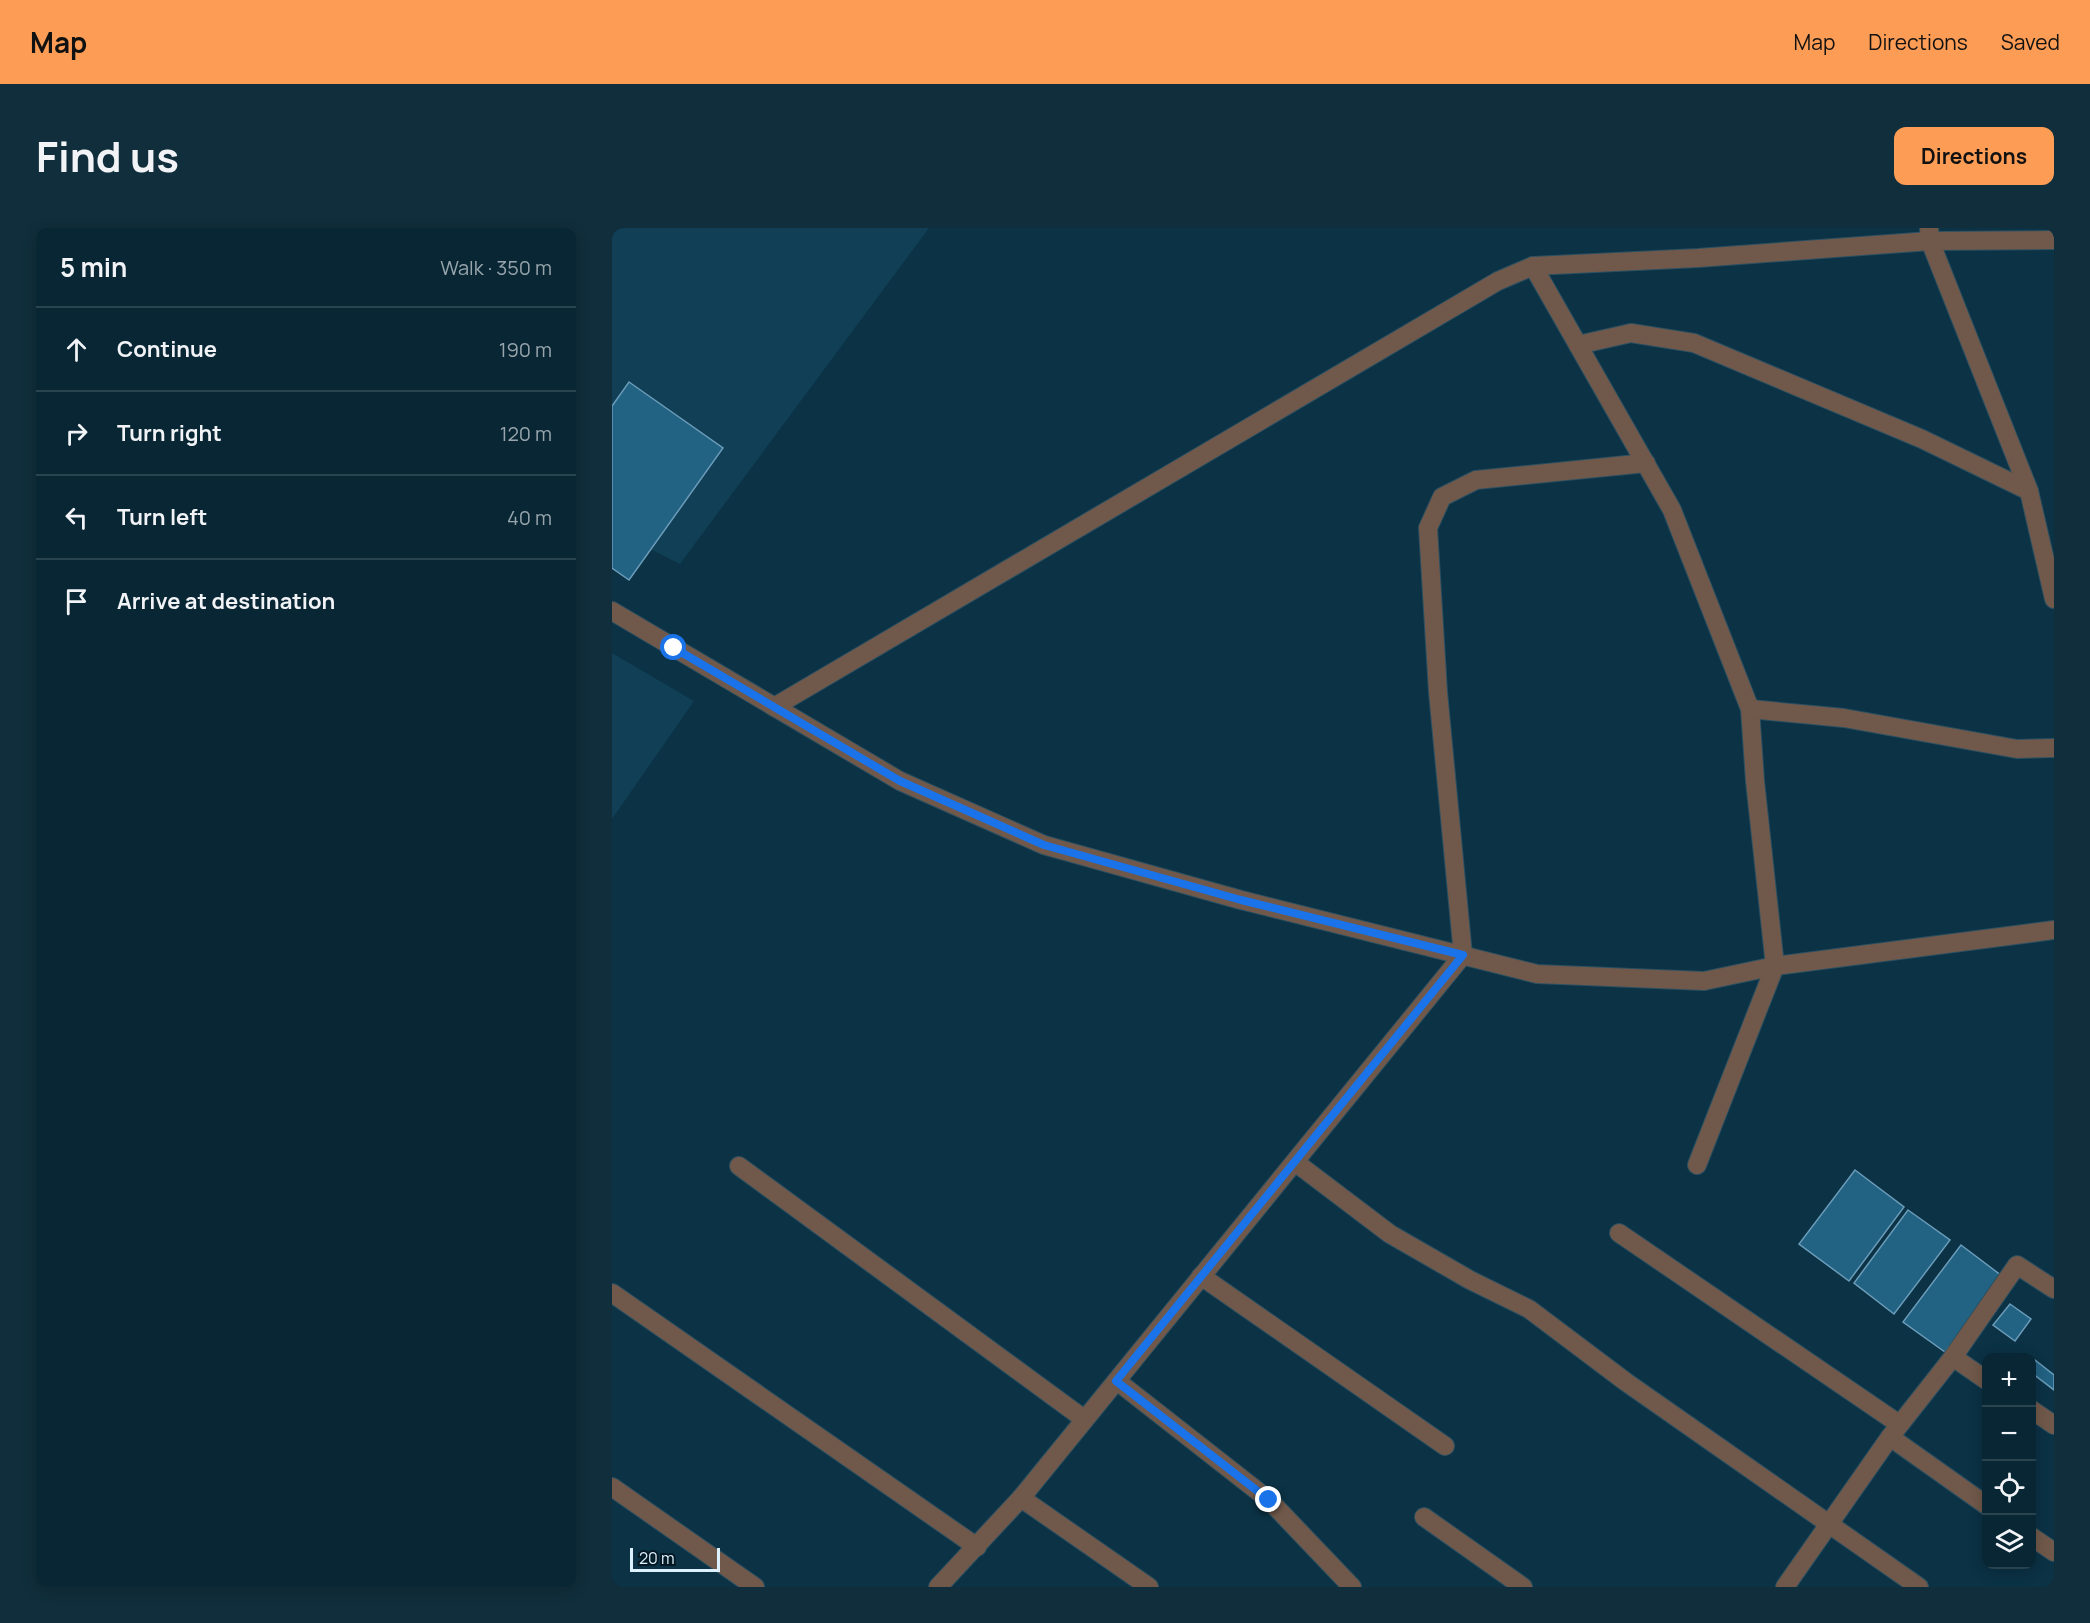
<!DOCTYPE html>
<meta charset="utf-8">
<style>
:root{--surface:#082634;--page:#112e3c;--text:#f1f3f6;--muted:#98a5ac;--line:#29434f;--accent:#fd9d55}
body{margin:0;font-family:Manrope,sans-serif;background:var(--page);color:var(--text)}
.controls{position:absolute;right:18px;bottom:18px;display:grid;overflow:hidden;border-radius:12px;box-shadow:0 3px 15px #0003}
.controls button{width:54px;height:54px;display:grid;place-items:center;padding:0;border:0;border-bottom:2px solid var(--line);background:var(--surface);color:var(--text);font:30px sans-serif}
.scale{position:absolute;left:18px;bottom:15px;width:90px;box-sizing:border-box;padding-left:6px;border:3px solid #dcf0fd;border-top:0;font-size:16px;line-height:21px;white-space:nowrap;color:#dcf0fd;-webkit-text-stroke:4px #041823;paint-order:stroke}
.stop{position:absolute;width:18px;height:18px;margin:-14px;border:4px solid #1a73e8;border-radius:50%;background:#fff}
.stop.end{background:#1a73e8;border-color:#fff;box-shadow:0 2px 6px #0008}
.list{margin:0;padding:0;list-style:none}
h2{display:flex;justify-content:space-between;align-items:center;height:78px;margin:0;padding:0 24px;font-size:26px}
h2 small{font-size:20px;font-weight:400;color:var(--muted)}
.list li{display:grid;grid-template-columns:39px 1fr auto;gap:18px;align-items:center;box-sizing:border-box;height:84px;padding:0 24px;border-top:2px solid var(--line)}
.list b{display:block;font-size:22px;white-space:nowrap}
.list em{font-size:20px;font-style:normal;color:var(--muted)}
.icon{flex:none;width:33px;height:33px;fill:none;stroke:currentColor;stroke-width:2;stroke-linecap:round;stroke-linejoin:round}
.map{position:relative;flex:none;width:1442px;height:1359px;overflow:hidden;border-radius:12px}
header{display:flex;align-items:center;gap:36px;box-sizing:border-box;height:84px;padding:0 30px;background:var(--accent);color:#111}
header strong{font-size:28px}
nav{display:flex;gap:33px;margin-inline-start:auto;font-size:21px}
.intro{display:flex;align-items:center;justify-content:space-between;box-sizing:border-box;height:144px;padding:0 36px}
h1{margin:0;font-size:42px}
.button{padding:15px 27px;border-radius:12px;background:var(--accent);color:#111;font-size:21px;font-weight:700}
main{display:flex;gap:36px;padding:0 36px}
aside{flex:1;background:var(--surface);border-radius:12px;box-shadow:0 3px 15px #0003}
.map>svg:first-child{display:block}
.built{fill:#103f56}
.building{fill:#226283;stroke:#6b9cb9;stroke-width:1.5}
.lines{fill:none;stroke-linecap:round;stroke-linejoin:round}
.minor-casing{stroke:#2c5062;stroke-width:20}
.tertiary-casing{stroke:#2c5062;stroke-width:20}
.minor{stroke:#70594a;stroke-width:18}
.tertiary{stroke:#70594a;stroke-width:18}
.route{stroke:#1a73e8;stroke-width:8}
</style>
<header>
<strong>Map</strong>
<nav><a>Map</a><a>Directions</a><a>Saved</a></nav>
</header>
<div class="intro"><h1>Find us</h1><a class="button">Directions</a></div>
<main>
<aside>
<h2>5 min<small>Walk · 350 m</small></h2>
<ul class="list">
<li><svg class="icon" aria-label="ahead" viewBox="0 0 24 24"><path d="M12 20V5M6 11l6-6 6 6"/></svg><div><b>Continue</b></div><em>190 m</em></li>
<li><svg class="icon" aria-label="right" viewBox="0 0 24 24"><path d="M7 20v-9h11M14 6l5 5-5 5"/></svg><div><b>Turn right</b></div><em>120 m</em></li>
<li><svg class="icon" aria-label="left" viewBox="0 0 24 24"><path d="M17 20v-9H6M10 6l-5 5 5 5"/></svg><div><b>Turn left</b></div><em>40 m</em></li>
<li><svg class="icon" aria-label="arrive" viewBox="0 0 24 24"><path d="M6 21V4h12l-3 4 3 4H6"/></svg><div><b>Arrive at destination</b></div></li>
</ul>
</aside>
<div class="map">
<svg width="1442" height="1359" viewBox="0 0 1442 1359">
<rect width="100%" height="100%" fill="#0b3245"/>
<!-- built -->
<g class="built">
<path d="M0,0H317L68,336L0,302Z"/>
<path d="M0,425L82,473L0,591Z"/>
</g>
<!-- building -->
<g class="building">
<path d="M17,154L111,220L17,352L0,340V178Z"/>
<path d="M1243,942L1292,979L1237,1053L1187,1016Z"/>
<path d="M1296,982L1338,1012L1282,1086L1242,1055Z"/>
<path d="M1349,1017L1390,1048L1333,1124L1291,1094Z"/>
<path d="M1398,1076L1419,1091L1403,1113L1381,1097Z"/>
<path d="M1423,1132L1442,1147V1162L1420,1145V1137Z"/>
</g>
<g class="lines">
<defs>
<g id="minor">
<path d="M1317,0L1318,13L1417,263L1442,371"/>
<path d="M921,38L1060,282L1138,481L1143,553L1163,738L1085,937"/>
<path d="M966,117L1019,105L1082,115L1310,211L1417,263"/>
<path d="M162,479L886,53L921,38L1086,30L1318,13L1442,12"/>
<path d="M1138,481L1232,490L1405,521L1442,520"/>
<path d="M683,934L778,1006L858,1052L917,1081L1014,1154L1307,1359"/>
<path d="M127,938L472,1191"/>
<path d="M1007,1005L1287,1196"/>
<path d="M589,1048L833,1218"/>
<path d="M0,1065L365,1319"/>
<path d="M1341,1129L1374,1152"/>
<path d="M505,1153L657,1272L740,1359"/>
<path d="M1420,1182L1442,1197"/>
<path d="M1278,1209L1374,1277"/>
<path d="M0,1259L143,1359"/>
<path d="M409,1270L537,1359"/>
<path d="M812,1289L911,1359"/>
<path d="M1420,1309L1442,1324"/>
<path d="M326,1359L409,1270L851,727L826,464L816,300L830,269L864,252L1034,235"/>
<path d="M1173,1359L1278,1209L1341,1129L1405,1037L1442,1061"/>
</g>
<path id="tertiary" d="M0,383L288,553L432,617L629,672L925,746L1092,753L1163,738L1442,702"/>
</defs>
<!-- minor casing -->
<use href="#minor" class="minor-casing"/>
<!-- tertiary casing -->
<use href="#tertiary" class="tertiary-casing"/>
<!-- minor -->
<use href="#minor" class="minor"/>
<!-- tertiary -->
<use href="#tertiary" class="tertiary"/>
</g>
<g class="lines">
<!-- route -->
<path class="route" d="M62,420L288,553L432,617L629,672L851,727L504,1153L657,1272"/>
</g>
</svg>
<div class="controls">
<button>+</button>
<button>−</button>
<button><svg class="icon" aria-label="locate" viewBox="0 0 24 24"><circle cx="12" cy="12" r="6"/><path d="M12 2v4M12 18v4M2 12h4M18 12h4"/></svg></button>
<button><svg class="icon" aria-label="layers" viewBox="0 0 24 24"><path d="M12 4l9 5-9 5-9-5zM3 14l9 5 9-5"/></svg></button>
</div>
<div class="scale">20 m</div>
<div class="stop" style="left:62px;top:420px"></div>
<div class="stop end" style="left:657px;top:1272px"></div>
</div>
</main>
